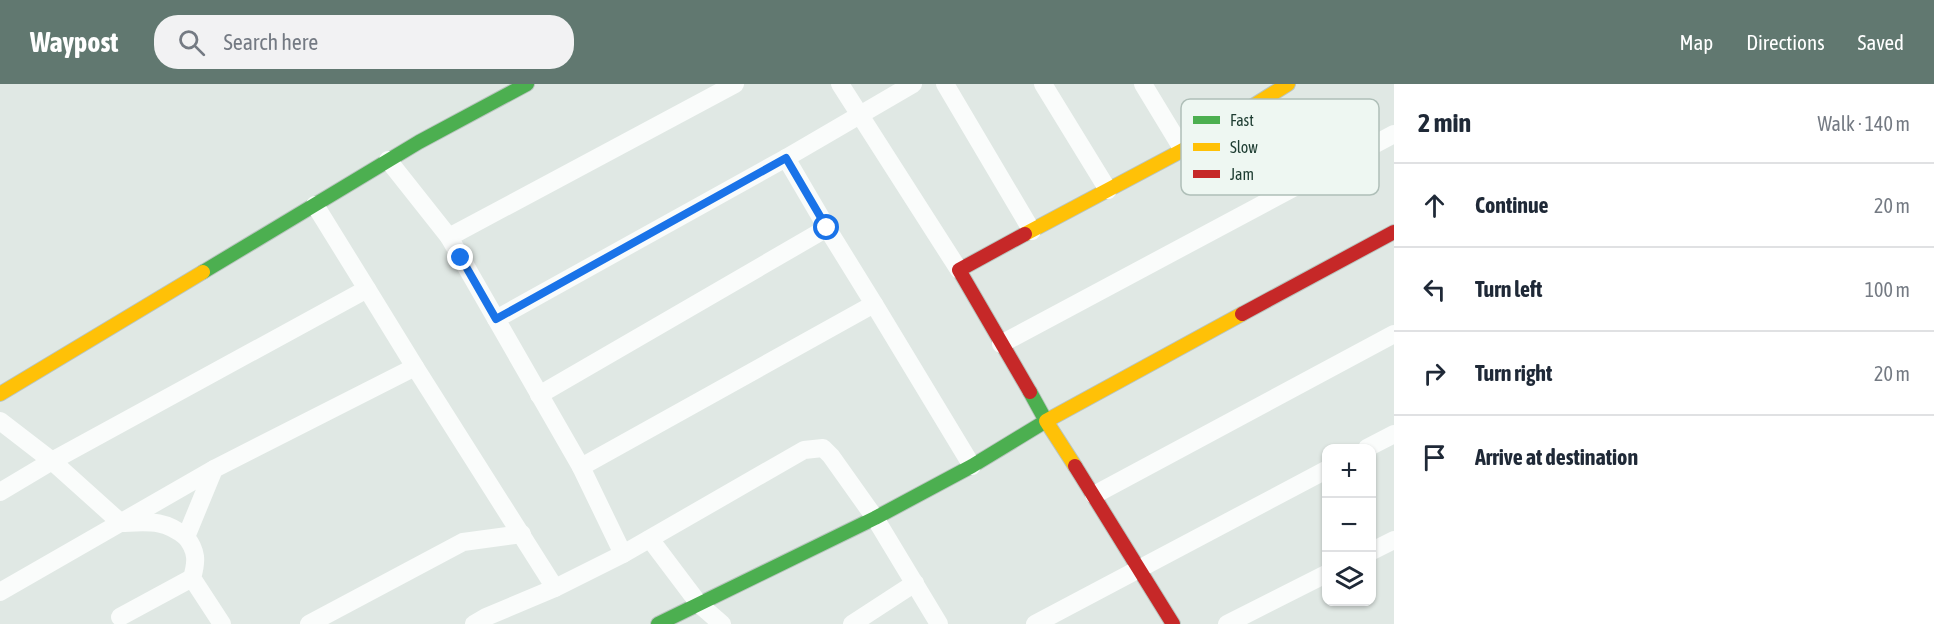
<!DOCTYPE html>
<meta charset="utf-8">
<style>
:root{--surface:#fff;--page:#f2f2f3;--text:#1f2937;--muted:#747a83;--line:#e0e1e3;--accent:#617870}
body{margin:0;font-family:"Asap Condensed",sans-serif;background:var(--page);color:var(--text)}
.controls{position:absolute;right:18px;bottom:18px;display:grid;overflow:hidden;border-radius:12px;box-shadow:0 2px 4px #0004}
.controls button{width:54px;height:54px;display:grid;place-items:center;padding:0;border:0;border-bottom:2px solid var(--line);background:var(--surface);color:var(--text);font:30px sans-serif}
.stop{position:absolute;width:18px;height:18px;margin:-14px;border:4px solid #1a73e8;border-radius:50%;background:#fff}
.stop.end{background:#1a73e8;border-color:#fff;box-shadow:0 2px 6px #0008}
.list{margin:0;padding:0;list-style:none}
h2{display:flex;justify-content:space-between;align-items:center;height:78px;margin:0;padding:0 24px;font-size:26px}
h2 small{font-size:20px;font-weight:400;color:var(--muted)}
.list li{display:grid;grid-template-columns:39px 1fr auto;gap:18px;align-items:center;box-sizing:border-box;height:84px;padding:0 24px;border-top:2px solid var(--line)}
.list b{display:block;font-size:22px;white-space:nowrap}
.list em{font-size:20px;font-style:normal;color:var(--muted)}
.icon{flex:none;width:33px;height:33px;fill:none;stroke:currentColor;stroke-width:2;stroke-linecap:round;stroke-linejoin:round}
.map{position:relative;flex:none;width:1394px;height:540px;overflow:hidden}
header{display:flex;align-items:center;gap:36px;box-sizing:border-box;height:84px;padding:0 30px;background:var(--accent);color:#fff}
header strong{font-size:28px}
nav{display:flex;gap:33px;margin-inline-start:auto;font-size:21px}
.search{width:420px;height:54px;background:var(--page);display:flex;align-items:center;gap:15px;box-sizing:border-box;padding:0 21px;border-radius:24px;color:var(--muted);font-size:22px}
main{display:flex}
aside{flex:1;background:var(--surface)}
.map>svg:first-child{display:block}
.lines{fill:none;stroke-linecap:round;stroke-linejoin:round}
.fast-casing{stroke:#b9c5bf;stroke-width:16}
.slow-casing{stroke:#b9c5bf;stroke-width:16}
.jam-casing{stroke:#b9c5bf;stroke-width:16}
.street{stroke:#fafcfb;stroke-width:18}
.fast{stroke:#4caf50;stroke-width:14}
.slow{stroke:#ffc107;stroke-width:14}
.jam{stroke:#c62828;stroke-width:14}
.route{stroke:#1a73e8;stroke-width:8}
.key{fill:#eef7f2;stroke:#afbfb8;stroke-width:1.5}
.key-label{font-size:16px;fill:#1d3c31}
</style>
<header>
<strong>Waypost</strong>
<div class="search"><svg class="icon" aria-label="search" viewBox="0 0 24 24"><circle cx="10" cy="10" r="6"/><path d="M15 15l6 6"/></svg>Search here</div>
<nav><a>Map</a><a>Directions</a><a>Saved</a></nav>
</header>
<main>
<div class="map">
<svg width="1394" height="540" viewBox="0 0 1394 540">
<rect width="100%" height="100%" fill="#e0e8e4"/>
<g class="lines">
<defs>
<g id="fast">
<path d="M203,188L419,58L527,0"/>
<path d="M658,540L875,434L972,382L1046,337L1030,308"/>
</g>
<g id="slow">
<path d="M1025,150L1183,66L1288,0"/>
<path d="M0,310L203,188"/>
<path d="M1075,382L1046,337L1242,230"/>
</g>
<g id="jam">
<path d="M1025,150L959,186L1030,308"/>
<path d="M1242,230L1394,148"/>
<path d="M1075,382L1173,540"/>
</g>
</defs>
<!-- fast casing -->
<use href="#fast" class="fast-casing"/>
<!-- slow casing -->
<use href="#slow" class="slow-casing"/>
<!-- jam casing -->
<use href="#jam" class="jam-casing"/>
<!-- street -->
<g class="street">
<path d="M840,0L959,186"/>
<path d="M945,0L1032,147"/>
<path d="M1043,0L1108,106"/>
<path d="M1143,0L1183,66"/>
<path d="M388,76L449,153L735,0"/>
<path d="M449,153L581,383L623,470"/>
<path d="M874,220L972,382"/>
<path d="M496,235L786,74L913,0"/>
<path d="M1001,260L1394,50"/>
<path d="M415,283L555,504"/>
<path d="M539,311L827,144L786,74"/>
<path d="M0,337L52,377L121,439C148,438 164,435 186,453"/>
<path d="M1367,364L1394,350"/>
<path d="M581,383L874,220L827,144"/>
<path d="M214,385L186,453C197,467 197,477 192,494L222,540"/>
<path d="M0,408L52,377L367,205L315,121"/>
<path d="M1094,411L1394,250"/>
<path d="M650,455L699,520L722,540"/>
<path d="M1372,467L1394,456"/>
<path d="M0,508L214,385L415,283L367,205"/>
<path d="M120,533L192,494"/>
<path d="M309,540L463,458L522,450"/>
<path d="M474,540L486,533L555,504L623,470L804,366L823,364L831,372L875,434L939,540"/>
<path d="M852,540L915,499"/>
<path d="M1035,540L1326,386"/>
<path d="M1227,540L1326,490"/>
</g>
<!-- fast -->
<use href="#fast" class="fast"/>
<!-- slow -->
<use href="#slow" class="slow"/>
<!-- jam -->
<use href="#jam" class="jam"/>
</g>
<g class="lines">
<!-- route -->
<path class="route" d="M461,174L496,235L786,74L827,144"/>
</g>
<!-- legend -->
<rect x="1181" y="15" width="198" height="96" rx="9" class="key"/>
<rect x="1193" y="32" width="27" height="8" fill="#4caf50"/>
<rect x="1193" y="59" width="27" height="8" fill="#ffc107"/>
<rect x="1193" y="86" width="27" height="8" fill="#c62828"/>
<g class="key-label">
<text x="1230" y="42">Fast</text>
<text x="1230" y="69">Slow</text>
<text x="1230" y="96">Jam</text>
</g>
</svg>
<div class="controls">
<button>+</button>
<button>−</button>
<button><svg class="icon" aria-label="layers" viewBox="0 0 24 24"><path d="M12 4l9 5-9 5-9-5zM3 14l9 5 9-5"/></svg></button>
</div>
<div class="stop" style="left:827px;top:144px"></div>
<div class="stop end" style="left:461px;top:174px"></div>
</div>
<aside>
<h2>2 min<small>Walk · 140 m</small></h2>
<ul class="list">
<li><svg class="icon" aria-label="ahead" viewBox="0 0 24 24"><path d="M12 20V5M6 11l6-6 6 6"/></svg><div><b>Continue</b></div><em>20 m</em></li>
<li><svg class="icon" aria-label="left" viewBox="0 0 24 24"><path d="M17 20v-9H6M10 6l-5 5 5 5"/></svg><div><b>Turn left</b></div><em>100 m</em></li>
<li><svg class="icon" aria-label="right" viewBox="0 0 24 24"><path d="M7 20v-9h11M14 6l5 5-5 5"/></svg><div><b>Turn right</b></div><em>20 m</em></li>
<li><svg class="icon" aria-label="arrive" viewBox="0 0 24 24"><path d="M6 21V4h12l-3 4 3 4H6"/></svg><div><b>Arrive at destination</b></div></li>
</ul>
</aside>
</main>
